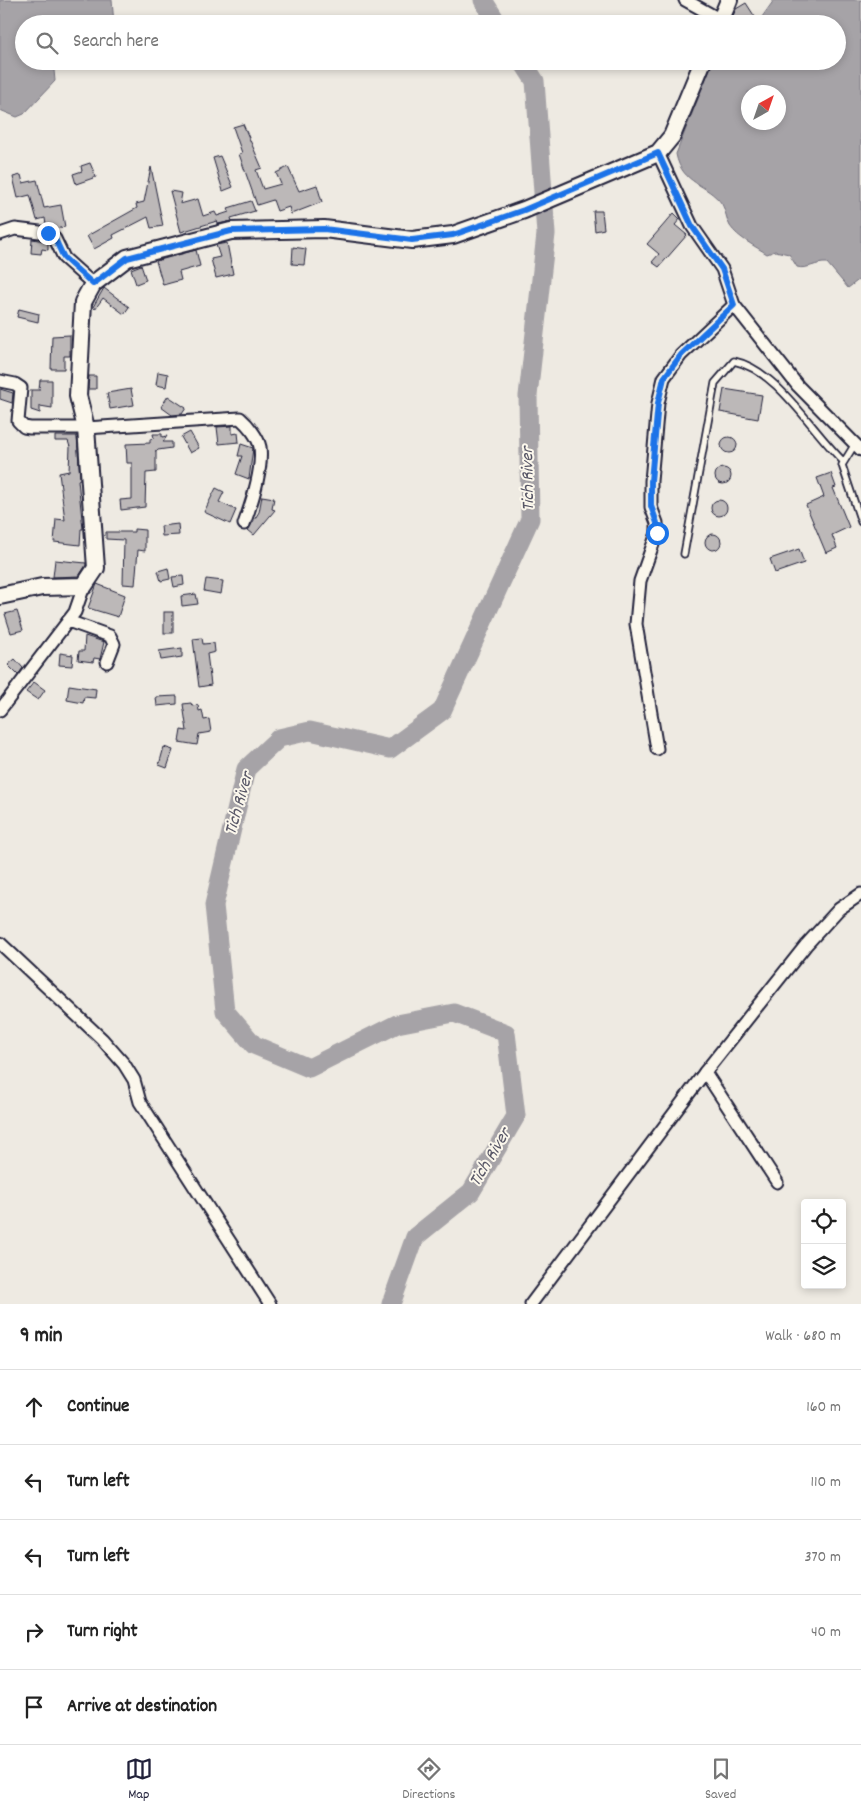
<!DOCTYPE html>
<meta charset="utf-8">
<style>
:root{--surface:#fff;--page:#f6f6f6;--text:#222;--muted:#767676;--line:#e0e0e0;--accent:#22223b}
body{margin:0;font-family:Dekko,sans-serif;background:var(--page);color:var(--text)}
.controls{position:absolute;right:15px;bottom:15px;display:grid;overflow:hidden;border-radius:5px;box-shadow:0 2px 8px #0003}
.controls button{width:45px;height:45px;display:grid;place-items:center;padding:0;border:0;border-bottom:1px solid var(--line);background:var(--surface);color:var(--text);font:25px sans-serif}
.compass{position:absolute;left:741px;top:85px;width:45px;height:45px;border-radius:50%;background:var(--surface);box-shadow:0 2px 8px #0003;rotate:40deg}
.stop{position:absolute;width:15px;height:15px;margin:-11px;border:4px solid #1a73e8;border-radius:50%;background:#fff}
.stop.end{background:#1a73e8;border-color:#fff;box-shadow:0 1px 5px #0008}
.list{margin:0;padding:0;list-style:none}
h2{display:flex;justify-content:space-between;align-items:center;height:65px;margin:0;padding:0 20px;font-size:21px}
h2 small{font-size:16px;font-weight:400;color:var(--muted)}
.list li{display:grid;grid-template-columns:32px 1fr auto;gap:15px;align-items:center;box-sizing:border-box;height:75px;padding:0 20px;border-top:1px solid var(--line)}
.list b{display:block;font-size:19px;white-space:nowrap}
.list em{font-size:16px;font-style:normal;color:var(--muted)}
.icon{flex:none;width:28px;height:28px;fill:none;stroke:currentColor;stroke-width:2;stroke-linecap:round;stroke-linejoin:round}
.map{position:relative;flex:none;width:861px;height:1304px;overflow:hidden}
.search{position:absolute;background:var(--surface);box-shadow:0 2px 8px #0003;left:15px;right:15px;top:15px;height:55px;display:flex;align-items:center;gap:12px;box-sizing:border-box;padding:0 18px;border-radius:28px;color:var(--muted);font-size:19px}
.sheet{height:440px;background:var(--surface)}
nav{display:flex;justify-content:space-around;align-items:center;box-sizing:border-box;height:70px;border-top:1px solid var(--line);background:var(--surface);font-size:14px;color:var(--muted)}
nav a{display:grid;justify-items:center;gap:2px}
nav .on{color:var(--accent)}
.map>svg:first-child{display:block}
.water{fill:#a6a3a7;stroke:#716f7c;fill-rule:evenodd}
.lines{fill:none;stroke-linecap:round;stroke-linejoin:round}
.river{stroke:#a6a3a7;stroke-width:19}
.building{fill:#bcb8b8;stroke:#22223b}
.lane-casing{stroke:#22223b;stroke-width:9}
.street-casing{stroke:#22223b;stroke-width:15}
.secondary-casing{stroke:#22223b;stroke-width:20}
.lane{stroke:#fbf7ec;stroke-width:5.5}
.street{stroke:#fbf7ec;stroke-width:11}
.secondary{stroke:#fbf7ec;stroke-width:16}
.route{stroke:#1a73e8;stroke-width:6}
.labels{text-anchor:middle;dominant-baseline:central;stroke-width:4;stroke-linejoin:round;paint-order:stroke}
.water-label{font-size:18px;font-style:italic;fill:#575666;stroke:#fbf7ec}
</style>
<div class="map">
<svg width="861" height="1304" viewBox="0 0 861 1304">
<rect width="100%" height="100%" fill="#eeeae2"/>
<filter id="ink" filterUnits="userSpaceOnUse"><feTurbulence type="fractalNoise" baseFrequency=".02" numOctaves="2"/><feDisplacementMap in="SourceGraphic" scale="10" xChannelSelector="R" yChannelSelector="G"/><feConvolveMatrix kernelMatrix="1 2 1 2 8 2 1 2 1" color-interpolation-filters="sRGB"/></filter>
<g filter="url(#ink)">
<!-- water -->
<g class="water">
<path d="M0,0H112L114,24H24V61H58L54,70L55,81L24,114L17,117L0,110Z"/>
<path d="M774,0H861V278L848,288L827,263C816,262 807,270 797,267L789,254L775,251L767,254C755,246 738,238 730,226C726,219 726,211 722,204C707,183 682,185 676,154L713,61H837V24H757ZM748,92H778V122H748Z"/>
</g>
<g class="lines">
<!-- river -->
<g class="river">
<path d="M483,0L498,24"/>
<path d="M391,1304L415,1237L471,1192L516,1116L506,1033L454,1013L397,1024L309,1068L254,1045L225,1011L214,905L246,769L279,738L310,731L390,749L442,711L530,519L528,396L546,234L535,81L522,61"/>
</g>
</g>
<!-- building -->
<g class="building">
<path d="M746,3L755,17L743,24H734L731,20L736,9Z"/>
<path d="M243,124L262,168L256,170L263,189L281,184L276,173L288,167L299,191L317,185L322,202L291,214L289,207L277,211L273,200L257,205L239,154L242,153L233,127Z"/>
<path d="M220,156L233,187L223,191L213,158Z"/>
<path d="M90,163L96,177L76,184L73,174L82,171L81,166Z"/>
<path d="M151,167L163,226L151,228L148,217L113,235L114,238L94,249L87,236L137,208L136,204L144,202Z"/>
<path d="M21,175L23,183L37,180L44,208L61,205L65,227L55,229L46,225L45,218L37,220L30,195L18,198L13,177Z"/>
<path d="M170,191L182,193L180,204L198,199L203,216L215,212L217,216L229,212L228,208L251,201L255,211L231,218L232,221L218,224L217,221L181,232Z"/>
<path d="M593,211H602L604,229L595,231Z"/>
<path d="M674,213L680,219L675,225L687,235L659,267L652,262L659,254L647,244Z"/>
<path d="M32,239L45,241L48,243V250L42,249L41,254L31,253Z"/>
<path d="M227,243L233,274L216,278L211,259L220,257L216,245Z"/>
<path d="M293,247L306,249L304,265L292,264Z"/>
<path d="M196,250L200,266L179,272L181,280L163,285L156,261Z"/>
<path d="M141,265L146,280L136,284L131,269Z"/>
<path d="M104,288L129,307L124,314L103,298L95,309L93,307Z"/>
<path d="M19,309L39,314L38,322L17,317Z"/>
<path d="M70,335V356H64V369H51L52,336Z"/>
<path d="M158,372L168,374L166,387L156,385Z"/>
<path d="M89,376H96V389H88Z"/>
<path d="M40,380H52V408L40,406V413L31,410V390H39Z"/>
<path d="M0,389L13,393L12,403L0,399Z"/>
<path d="M131,389L134,405L110,409L107,393Z"/>
<path d="M724,389L762,395L758,419L720,412Z"/>
<path d="M168,396L186,408L182,414L172,415L161,407Z"/>
<path d="M232,426V434L238,433L239,442L219,444L217,427Z"/>
<path d="M190,432L199,448L190,453L181,437Z"/>
<path d="M153,434H162V437L167,436L163,442H172V448L158,450L156,452V450V472L146,473L145,507L121,510L120,500L132,499V463H127L126,444L150,443V439L154,438Z"/>
<path d="M55,436H77L80,479L78,480L83,529H81L80,545L54,542L56,519L65,520L59,473L69,471L70,447L68,441H55Z"/>
<circle cx="729" cy="445" r="8"/>
<path d="M241,444L253,448L249,479L236,474L242,456H238Z"/>
<circle cx="723" cy="476" r="8"/>
<path d="M831,473L836,487L833,488L849,527L832,535L837,548L826,553L806,505L824,497L817,478Z"/>
<path d="M216,488L224,492L219,502L236,510L230,524L204,512Z"/>
<path d="M262,496L274,498L272,509L275,510L254,535L248,530L259,512Z"/>
<circle cx="719" cy="508" r="8"/>
<path d="M178,524L179,535L162,536L161,526Z"/>
<path d="M134,529L145,530V551L138,550L135,585L123,584L124,540L106,539V532H134Z"/>
<circle cx="713" cy="542" r="8"/>
<path d="M799,549L804,563L775,573L770,559Z"/>
<path d="M55,560L86,563V565L79,576L53,577Z"/>
<path d="M168,568L170,579L161,581L158,571Z"/>
<path d="M183,576L184,585L174,587L172,577Z"/>
<path d="M206,579L223,581L221,594L204,591Z"/>
<path d="M97,584L125,595L118,617L88,608Z"/>
<path d="M196,594L198,604L182,606L181,596Z"/>
<path d="M17,611L23,630L11,633L5,614Z"/>
<rect x="164" y="612" width="9" height="21"/>
<path d="M85,636L104,642L100,659L94,658L93,662L78,660L79,651H84Z"/>
<path d="M202,638L203,644L214,643L215,652L207,654L211,685L199,687L193,639Z"/>
<path d="M182,648V657L161,660L159,651Z"/>
<path d="M60,653L73,655L72,666L59,665Z"/>
<path d="M15,659L23,668L18,675L8,665Z"/>
<path d="M34,682L45,690L38,700L26,692Z"/>
<path d="M69,685L96,689L95,698L84,697L83,703L67,700Z"/>
<path d="M177,696V704L157,706L156,697Z"/>
<path d="M191,703L192,706L198,705L199,711L202,710L204,720L209,719L211,732L199,734L197,745L179,742L181,730L187,731L183,704Z"/>
<path d="M164,747L173,750L167,768L159,765Z"/>
</g>
<g class="lines">
<defs>
<g id="lane">
<path d="M855,444L842,465L861,522"/>
<path d="M684,554L715,383L734,361C777,370 811,430 843,461"/>
</g>
<g id="street">
<path d="M685,0L721,20"/>
<path d="M658,153L692,226L722,269L734,305L798,386L861,450"/>
<path d="M0,234L15,229L48,233L55,239L64,258L93,284"/>
<path d="M0,381L15,384L21,388L18,421L24,427L30,428H86L240,418C248,425 258,437 260,447C263,469 251,505 244,524"/>
<path d="M68,621L110,636L114,644L107,662"/>
<path d="M0,710L75,612L84,586"/>
<path d="M657,749L636,624L640,581L657,533V523L651,507V481L658,403L664,378L681,355L734,305"/>
<path d="M0,943L102,1039L124,1064L134,1080L140,1102L270,1304"/>
<path d="M777,1182L705,1072L806,945L839,909L861,894"/>
<path d="M531,1304L705,1072"/>
</g>
<g id="secondary">
<path d="M719,24L729,0"/>
<path d="M0,596L42,587L84,586L96,568L86,428L78,396L83,302L93,284L127,258L231,231L324,229L412,240L453,235L524,210L658,153L672,136L703,61"/>
</g>
</defs>
<!-- lane casing -->
<use href="#lane" class="lane-casing"/>
<!-- street casing -->
<use href="#street" class="street-casing"/>
<!-- secondary casing -->
<use href="#secondary" class="secondary-casing"/>
<!-- lane -->
<use href="#lane" class="lane"/>
<!-- street -->
<use href="#street" class="street"/>
<!-- secondary -->
<use href="#secondary" class="secondary"/>
</g>
</g>
<g class="lines" filter="url(#ink)">
<!-- route -->
<path class="route" d="M48,233L55,239L64,258L93,284L127,258L231,231L324,229L412,240L453,235L524,210L658,153L692,226L722,269L734,305L681,355L664,378L658,403L651,481V506L657,523V533"/>
</g>
<g class="labels">
<!-- water labels -->
<g class="water-label">
<text transform="translate(529 479) rotate(-91)">Tich River</text>
<text transform="translate(240 804) rotate(-74)">Tich River</text>
<text transform="translate(491 1158) rotate(-59)">Tich River</text>
</g>
</g>
</svg>
<div class="controls">
<button><svg class="icon" aria-label="locate" viewBox="0 0 24 24"><circle cx="12" cy="12" r="6"/><path d="M12 2v4M12 18v4M2 12h4M18 12h4"/></svg></button>
<button><svg class="icon" aria-label="layers" viewBox="0 0 24 24"><path d="M12 4l9 5-9 5-9-5zM3 14l9 5 9-5"/></svg></button>
</div>
<svg class="compass" viewBox="-18 -18 36 36"><path d="M0-13l5 13h-10z" fill="#e53935"/><path d="M0 13l5-13h-10z" fill="#767676"/></svg>
<div class="stop" style="left:657px;top:533px"></div>
<div class="stop end" style="left:48px;top:233px"></div>
<div class="search"><svg class="icon" aria-label="search" viewBox="0 0 24 24"><circle cx="10" cy="10" r="6"/><path d="M15 15l6 6"/></svg>Search here</div>
</div>
<section class="sheet">
<h2>9 min<small>Walk · 680 m</small></h2>
<ul class="list">
<li><svg class="icon" aria-label="ahead" viewBox="0 0 24 24"><path d="M12 20V5M6 11l6-6 6 6"/></svg><div><b>Continue</b></div><em>160 m</em></li>
<li><svg class="icon" aria-label="left" viewBox="0 0 24 24"><path d="M17 20v-9H6M10 6l-5 5 5 5"/></svg><div><b>Turn left</b></div><em>110 m</em></li>
<li><svg class="icon" aria-label="left" viewBox="0 0 24 24"><path d="M17 20v-9H6M10 6l-5 5 5 5"/></svg><div><b>Turn left</b></div><em>370 m</em></li>
<li><svg class="icon" aria-label="right" viewBox="0 0 24 24"><path d="M7 20v-9h11M14 6l5 5-5 5"/></svg><div><b>Turn right</b></div><em>40 m</em></li>
<li><svg class="icon" aria-label="arrive" viewBox="0 0 24 24"><path d="M6 21V4h12l-3 4 3 4H6"/></svg><div><b>Arrive at destination</b></div></li>
</ul>
</section>
<nav>
<a class="on"><svg class="icon" aria-label="map" viewBox="0 0 24 24"><path d="M3 6l6-2 6 2 6-2v14l-6 2-6-2-6 2zM9 4v14M15 6v14"/></svg>Map</a>
<a><svg class="icon" aria-label="directions" viewBox="0 0 24 24"><path d="M12 3l9 9-9 9-9-9zM9 14v-3h6M13 9l2 2-2 2"/></svg>Directions</a>
<a><svg class="icon" aria-label="saved" viewBox="0 0 24 24"><path d="M7 4h10v16l-5-4-5 4z"/></svg>Saved</a>
</nav>
